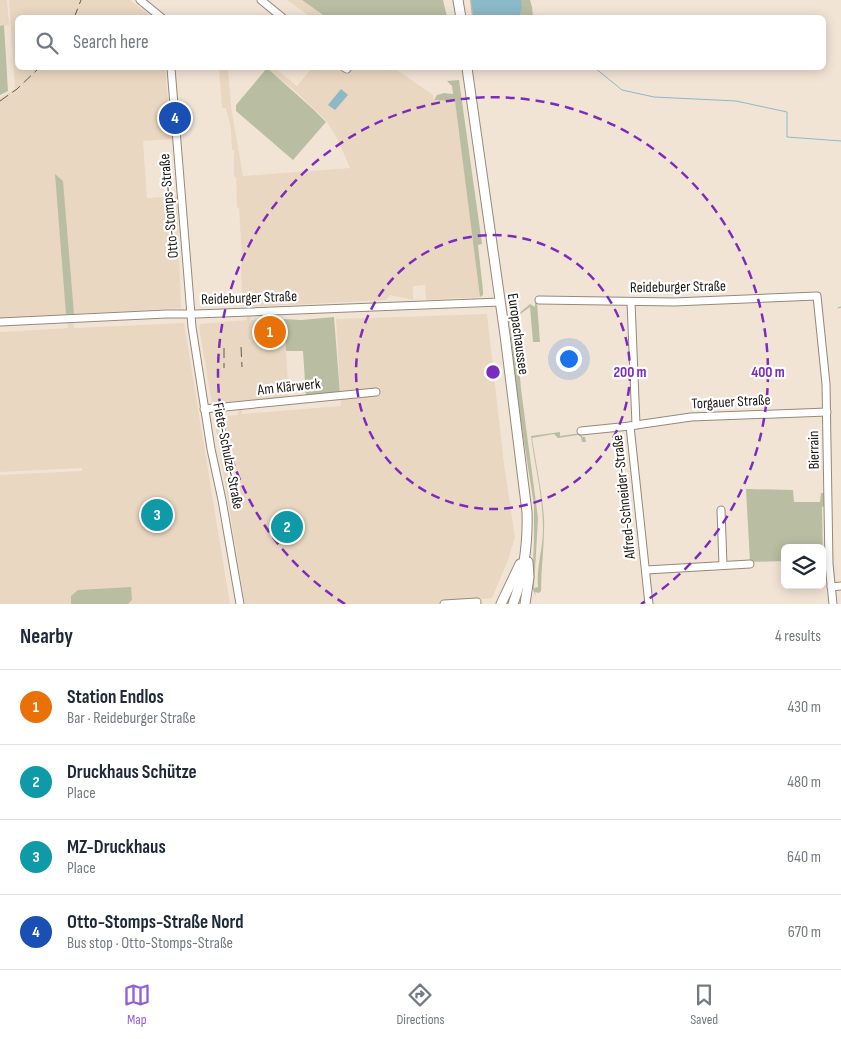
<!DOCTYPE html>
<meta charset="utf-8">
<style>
:root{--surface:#fff;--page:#f6f6f7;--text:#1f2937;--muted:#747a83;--line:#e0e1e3;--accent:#935ed7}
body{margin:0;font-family:"Sofia Sans Condensed",sans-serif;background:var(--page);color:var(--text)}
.controls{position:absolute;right:15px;bottom:15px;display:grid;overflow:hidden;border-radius:8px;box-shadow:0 2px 12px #0003}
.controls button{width:45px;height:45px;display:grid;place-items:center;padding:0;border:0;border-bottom:1px solid var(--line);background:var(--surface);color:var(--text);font:25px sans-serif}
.you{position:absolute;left:568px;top:358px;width:18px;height:18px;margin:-12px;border:4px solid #fff;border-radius:50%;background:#1a73e8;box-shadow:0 0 0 8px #1a73e833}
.badge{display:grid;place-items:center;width:32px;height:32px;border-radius:50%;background:var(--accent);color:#fff;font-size:16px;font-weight:700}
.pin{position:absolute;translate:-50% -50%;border:2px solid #fff;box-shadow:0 1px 5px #0006}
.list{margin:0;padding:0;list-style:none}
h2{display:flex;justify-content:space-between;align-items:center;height:65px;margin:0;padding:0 20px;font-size:21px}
h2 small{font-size:16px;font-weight:400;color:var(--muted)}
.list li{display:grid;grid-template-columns:32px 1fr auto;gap:15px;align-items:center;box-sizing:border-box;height:75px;padding:0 20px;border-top:1px solid var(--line)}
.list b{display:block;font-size:19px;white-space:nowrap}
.list p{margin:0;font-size:16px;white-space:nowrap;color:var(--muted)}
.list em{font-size:16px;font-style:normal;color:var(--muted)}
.icon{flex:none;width:28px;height:28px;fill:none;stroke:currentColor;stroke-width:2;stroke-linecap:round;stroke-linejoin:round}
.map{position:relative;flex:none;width:841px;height:604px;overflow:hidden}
.search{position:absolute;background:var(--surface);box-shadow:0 2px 12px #0003;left:15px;right:15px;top:15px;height:55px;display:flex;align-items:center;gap:12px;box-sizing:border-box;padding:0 18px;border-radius:8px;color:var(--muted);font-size:19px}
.sheet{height:365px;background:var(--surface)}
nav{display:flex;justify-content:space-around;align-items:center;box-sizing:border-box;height:70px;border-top:1px solid var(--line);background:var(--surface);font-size:14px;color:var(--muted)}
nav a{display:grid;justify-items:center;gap:2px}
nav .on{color:var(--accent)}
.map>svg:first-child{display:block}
.built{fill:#e9d7c1}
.green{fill:#b9bea2}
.water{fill:#8bb9c7}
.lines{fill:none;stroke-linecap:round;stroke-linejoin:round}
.stream{stroke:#8bb9c7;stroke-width:1}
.minor-casing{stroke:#95897b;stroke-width:9}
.major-casing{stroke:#95897b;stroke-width:11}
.minor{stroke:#fff;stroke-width:7}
.major{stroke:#fff;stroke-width:9}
.rail{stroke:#635b53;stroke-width:1;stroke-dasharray:10 5;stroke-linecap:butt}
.ring{fill:none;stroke:#7b2cbf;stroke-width:2.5;stroke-dasharray:9 6}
.labels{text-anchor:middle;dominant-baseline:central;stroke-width:4.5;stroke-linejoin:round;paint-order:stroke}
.street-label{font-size:15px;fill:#1d1813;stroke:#fff}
.centre{fill:#7b2cbf;stroke:#fff;stroke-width:2.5}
.ring-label{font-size:15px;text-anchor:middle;font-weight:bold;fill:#7b2cbf;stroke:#fff;stroke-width:4.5;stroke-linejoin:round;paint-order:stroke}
</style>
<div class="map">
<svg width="841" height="604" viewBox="0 0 841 604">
<rect width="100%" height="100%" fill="#f2e4d5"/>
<!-- built -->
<g class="built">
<path d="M0,0H7L9,25L0,26Z"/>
<path d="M9,0H130L152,17L18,18V68H165L172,139L143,141L147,198L177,196L181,308L73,314L74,328L184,323L230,604H0V475L82,471V468L0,472V332L68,328L66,315L0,318V98L15,89Z"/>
<path d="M287,0H302L326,17H311Z"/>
<path d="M219,68H228L231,107L243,176L350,168L337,138L325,119L294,90L266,68H275L297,86L312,68H341L347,73L350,68H394L433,95V100L455,101L480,297L426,300L425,285L413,286V300L390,295L386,300L250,307L251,320L284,319L289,399L243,402L242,414L341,406L336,319L487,314L504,464L515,537L508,560L492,598L445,604H245L214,417L238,415L240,401L212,404L199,327L200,324L247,320L246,306H243L241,273L242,259L239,208L237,207L236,177H234V150H232L231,130L226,108H222Z"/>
</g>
<!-- green -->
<g class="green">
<path d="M302,0H443L447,17H326Z"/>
<path d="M470,0H530L532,7L533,17H472Z"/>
<path d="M4,25L8,91L0,95V26Z"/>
<path d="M267,68L314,110L326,122L293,160L236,111V105Z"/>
<path d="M459,80L482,244L478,245L483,291V295L480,297L455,101L434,100L437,95L444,93L453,94L452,86L447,81Z"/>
<path d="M55,174L63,181L74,314H66Z"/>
<path d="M537,302L540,342H533L530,307L515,318L521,389L538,518L534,588L538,587C536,568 543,549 543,529C543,497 535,467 531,436L560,432V436L581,433L582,437H585L586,442H582L581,437L578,435L558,438L554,434L532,438C536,464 542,491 544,518C545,542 541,567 541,591L539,593L535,592L536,596L532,588L534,540V505L516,391L509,319L511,316L517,315L530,304L535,307V303Z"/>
<path d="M334,317L340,394L306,397L303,351H286L284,319L301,320Z"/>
<path d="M746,489L793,490L794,502H820L821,493H825V506L822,507L823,560L822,548H785V561L750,562Z"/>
<path d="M131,587L132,600L128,604H71V596L78,590Z"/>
</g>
<!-- water -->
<g class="water">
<path d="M471,0H521L522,8L519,16L516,17H474Z"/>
<path d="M341,89L348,95L335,110L328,105Z"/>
</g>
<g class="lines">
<!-- stream -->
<g class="stream">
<path d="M595,68L622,90L654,97L736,101L787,112V137L841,141"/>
<path d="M838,308L841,307"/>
</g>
<defs>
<g id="minor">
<path d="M140,0L162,18"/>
<path d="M261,0L283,18"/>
<path d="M171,68L192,327L211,449L222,500L240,604"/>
<path d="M345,68L347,69"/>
<path d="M539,300L674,302L817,296L826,384L829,564L833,604"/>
<path d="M631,302L636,425L630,426L649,604"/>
<path d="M0,322L166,314H196L500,302"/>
<path d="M204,409L376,392"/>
<path d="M636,425L691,417L827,412"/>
<path d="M581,431L630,426"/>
<path d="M721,510L723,565"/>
<path d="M646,570L750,564"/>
<path d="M831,587L841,586"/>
<path d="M444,604L477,602"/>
</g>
<g id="major">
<path d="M458,0L461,18"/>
<path d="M467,68L505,335L527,512C528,544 524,574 513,604"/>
<path d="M501,604L520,564"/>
<path d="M525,604L529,577L528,562"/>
</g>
</defs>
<!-- minor casing -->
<use href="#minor" class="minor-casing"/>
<!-- major casing -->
<use href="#major" class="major-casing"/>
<!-- minor -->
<use href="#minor" class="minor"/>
<!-- major -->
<use href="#major" class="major"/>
<!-- rail -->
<g class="rail">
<path d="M74,18L81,0"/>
<path d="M0,101L17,89L39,68"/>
<path d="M241,347L242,367"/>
<path d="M224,348V368"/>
</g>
</g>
<!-- distance rings -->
<g class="ring">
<circle cx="493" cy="372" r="137"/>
<path d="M345 604A275 275 0 1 1 641 604"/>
</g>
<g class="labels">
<!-- street labels -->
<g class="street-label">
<text transform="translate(169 206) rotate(-95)">Otto-Stomps-Straße</text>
<text transform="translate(678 287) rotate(-1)">Reideburger Straße</text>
<text transform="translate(249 298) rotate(-2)">Reideburger Straße</text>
<text transform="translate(518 334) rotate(82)">Europachaussee</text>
<text transform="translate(289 387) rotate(-6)">Am Klärwerk</text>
<text transform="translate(731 402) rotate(-3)">Torgauer Straße</text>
<text transform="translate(814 450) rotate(-91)">Bierrain</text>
<text transform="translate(228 456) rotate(79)">Fiete-Schulze-Straße</text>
<text transform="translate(624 497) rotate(-96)">Alfred-Schneider-Straße</text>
</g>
</g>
<circle cx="493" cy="372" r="8" class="centre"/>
<g class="ring-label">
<text x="630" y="377">200 m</text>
<text x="768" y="377">400 m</text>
</g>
</svg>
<div class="controls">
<button><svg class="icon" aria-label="layers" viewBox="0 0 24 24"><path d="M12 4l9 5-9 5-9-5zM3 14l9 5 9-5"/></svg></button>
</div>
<div class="you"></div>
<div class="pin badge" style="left:270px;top:332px;background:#e8710a">1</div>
<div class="pin badge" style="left:287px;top:527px;background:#0f9aa8">2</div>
<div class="pin badge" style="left:157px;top:515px;background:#0f9aa8">3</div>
<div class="pin badge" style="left:175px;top:118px;background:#1a4fb4">4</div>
<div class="search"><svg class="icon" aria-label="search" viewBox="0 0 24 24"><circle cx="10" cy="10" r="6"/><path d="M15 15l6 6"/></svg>Search here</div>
</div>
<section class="sheet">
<h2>Nearby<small>4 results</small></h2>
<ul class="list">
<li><span class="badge" style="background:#e8710a">1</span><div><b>Station Endlos</b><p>Bar · Reideburger Straße</p></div><em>430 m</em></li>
<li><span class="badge" style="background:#0f9aa8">2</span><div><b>Druckhaus Schütze</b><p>Place</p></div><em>480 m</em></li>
<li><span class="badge" style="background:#0f9aa8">3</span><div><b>MZ-Druckhaus</b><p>Place</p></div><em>640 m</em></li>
<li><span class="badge" style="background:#1a4fb4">4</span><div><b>Otto-Stomps-Straße Nord</b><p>Bus stop · Otto-Stomps-Straße</p></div><em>670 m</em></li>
</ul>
</section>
<nav>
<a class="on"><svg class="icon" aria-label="map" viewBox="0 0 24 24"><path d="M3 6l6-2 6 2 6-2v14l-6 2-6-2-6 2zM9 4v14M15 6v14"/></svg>Map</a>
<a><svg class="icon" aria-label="directions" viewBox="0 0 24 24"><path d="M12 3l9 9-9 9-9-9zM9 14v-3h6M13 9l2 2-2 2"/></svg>Directions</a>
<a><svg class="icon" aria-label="saved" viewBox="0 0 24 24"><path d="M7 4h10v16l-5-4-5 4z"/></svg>Saved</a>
</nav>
